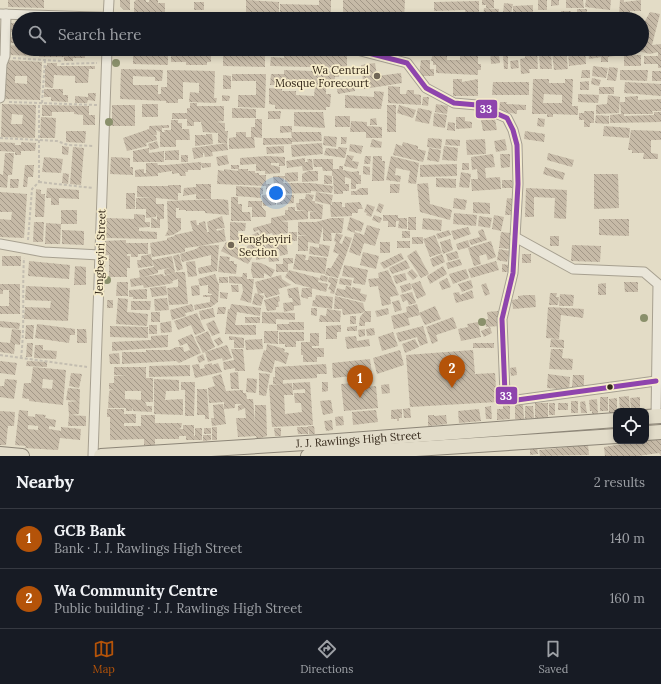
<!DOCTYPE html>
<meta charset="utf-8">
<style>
:root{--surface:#171b24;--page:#20242c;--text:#f1f3f6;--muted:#9ea1a6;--line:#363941;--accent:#b45309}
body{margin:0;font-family:Lora,serif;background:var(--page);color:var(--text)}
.controls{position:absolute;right:12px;bottom:12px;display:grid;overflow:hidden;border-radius:8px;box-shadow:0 2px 6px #0003}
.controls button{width:36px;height:36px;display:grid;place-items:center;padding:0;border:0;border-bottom:1px solid var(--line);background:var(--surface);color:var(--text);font:20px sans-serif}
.you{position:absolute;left:276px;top:193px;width:14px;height:14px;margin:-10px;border:3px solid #fff;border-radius:50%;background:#1a73e8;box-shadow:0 0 0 6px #1a73e833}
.badge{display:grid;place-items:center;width:26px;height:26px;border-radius:50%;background:var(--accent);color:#fff;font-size:13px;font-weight:700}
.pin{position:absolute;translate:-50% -33px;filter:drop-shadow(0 1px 2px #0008)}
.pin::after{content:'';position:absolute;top:21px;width:14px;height:12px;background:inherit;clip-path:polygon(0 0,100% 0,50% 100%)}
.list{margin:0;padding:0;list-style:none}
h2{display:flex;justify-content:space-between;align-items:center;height:52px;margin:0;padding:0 16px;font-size:17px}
h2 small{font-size:13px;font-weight:400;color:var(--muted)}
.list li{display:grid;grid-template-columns:26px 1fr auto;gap:12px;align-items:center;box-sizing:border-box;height:60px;padding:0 16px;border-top:1px solid var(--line)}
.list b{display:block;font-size:15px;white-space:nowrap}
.list p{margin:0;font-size:13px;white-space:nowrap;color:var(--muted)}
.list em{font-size:13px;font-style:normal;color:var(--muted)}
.icon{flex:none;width:22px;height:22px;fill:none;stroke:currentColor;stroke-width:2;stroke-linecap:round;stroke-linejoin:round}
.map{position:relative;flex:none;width:661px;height:456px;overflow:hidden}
.search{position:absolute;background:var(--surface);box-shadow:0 2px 6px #0003;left:12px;right:12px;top:12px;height:44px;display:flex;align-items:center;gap:10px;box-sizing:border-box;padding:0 14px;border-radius:22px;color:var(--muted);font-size:15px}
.sheet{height:172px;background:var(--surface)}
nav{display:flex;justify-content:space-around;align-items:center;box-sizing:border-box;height:56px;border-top:1px solid var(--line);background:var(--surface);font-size:11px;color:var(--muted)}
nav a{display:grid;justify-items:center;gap:2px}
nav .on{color:var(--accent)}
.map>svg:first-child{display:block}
.building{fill:url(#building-back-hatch);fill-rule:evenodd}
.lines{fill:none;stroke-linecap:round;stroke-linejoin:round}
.minor-casing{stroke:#a7a090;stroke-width:11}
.primary-casing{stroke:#8c8577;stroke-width:16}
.path{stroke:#c3bdb0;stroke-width:2;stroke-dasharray:3 2;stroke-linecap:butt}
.minor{stroke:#eae6d9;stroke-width:9}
.primary{stroke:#e2dcc9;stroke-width:14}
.bus-1-casing{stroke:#f6ecca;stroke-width:8}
.bus-1{stroke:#8e44ad;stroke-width:5}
.tree{fill:#8a906b}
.poi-dot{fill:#716756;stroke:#f6ecca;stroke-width:1.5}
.bus-dot{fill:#34281a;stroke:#f6ecca;stroke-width:1.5}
.labels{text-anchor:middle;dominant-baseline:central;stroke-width:3.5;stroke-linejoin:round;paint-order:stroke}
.poi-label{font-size:11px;fill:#34281a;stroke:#f6ecca;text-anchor:end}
.street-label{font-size:11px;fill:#34281a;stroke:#f6ecca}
.line-badge{stroke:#f6ecca;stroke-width:1.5}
.badge-label{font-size:11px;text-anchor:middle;font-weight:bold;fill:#fff}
</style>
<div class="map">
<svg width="661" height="456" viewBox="0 0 661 456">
<defs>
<pattern id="building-back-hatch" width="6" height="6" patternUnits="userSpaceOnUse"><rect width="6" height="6" fill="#c6baa7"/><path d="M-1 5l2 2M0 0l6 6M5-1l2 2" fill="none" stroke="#a29787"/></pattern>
</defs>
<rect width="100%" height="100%" fill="#e3dcc6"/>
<!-- building -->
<g class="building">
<path d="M8,0H44V8L8,7Z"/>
<path d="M120,0H130V10H124L120,6Z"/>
<path d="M136,0H146V2H149V0H158V3H165V14L134,13V2Z"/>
<path d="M246,0L279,2V16H246Z"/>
<path d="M319,0H331V18L280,17V4L319,5Z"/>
<path d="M343,0H405L404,19H343Z"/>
<path d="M482,0H494V8H486V5H482Z"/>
<rect x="538" y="0" width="9" height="10"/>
<path d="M551,0H559V5L551,6Z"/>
<path d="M566,0H583L584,8H566Z"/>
<path d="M586,0H611L610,10L585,7Z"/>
<path d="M620,0H624V2L641,0V11H630V15H619Z"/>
<path d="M479,1V16L466,17L465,10L434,11V2Z"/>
<rect x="194" y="2" width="10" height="8"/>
<path d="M504,3L513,4L511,14H503Z"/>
<path d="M533,5V14H513V6Z"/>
<path d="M484,8L499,9L498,18H483Z"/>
<rect x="577" y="9" width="10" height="10"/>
<rect x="561" y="11" width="10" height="8"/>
<path d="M545,12L557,14V19H544Z"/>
<path d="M650,12L660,14L652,45L661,44V68H658V64H644V56H658V52L650,54L634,50L642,49V20L645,21Z"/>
<rect x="618" y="17" width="19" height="2"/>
<rect x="9" y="23" width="10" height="9"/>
<rect x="8" y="37" width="10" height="6"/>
<path d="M8,45L19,46V49H37V56L8,55Z"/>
<path d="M40,49H96V51H85V58H73V61H64V57H39Z"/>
<path d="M128,49L168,51V65L133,64V54H128Z"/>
<path d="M174,49H183V52H178V54H186V51H211V62H207V65H186V62H171V52H174Z"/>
<rect x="219" y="49" width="15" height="3"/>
<path d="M257,49H265V67L223,66V56H235V53H242V56H248V53H257Z"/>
<rect x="269" y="49" width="13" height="7"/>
<path d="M285,49H294L293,55L328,56L315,54V52L319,49H341L347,53V68L270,66L271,57L284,58Z"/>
<path d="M481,49V53H478V64H481V70H478V75L436,73V65H433V61H431L433,53H430V50ZM447,52H460V60H447Z"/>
<path d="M490,49L508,50V69H504L503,55L499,56L500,63L491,64Z"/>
<path d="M585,49L586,64L569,66L568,50Z"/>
<path d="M588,49H614L615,56L608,57V62H601V57L589,59Z"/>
<path d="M566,50L568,69L554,70L552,52Z"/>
<path d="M525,51H537L538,69H529L530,73L521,74L520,59L525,58Z"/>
<path d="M551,52L552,69H540L539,53Z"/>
<rect x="624" y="55" width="17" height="11"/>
<path d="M5,60L42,62L40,100L3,99ZM15,76H27V84L15,83Z"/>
<path d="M421,60H430V69H434V76H419Z"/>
<path d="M518,60L519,68L511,69L510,61Z"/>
<path d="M47,63H57V66H95V69H89L88,83H75V76L54,75L53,88L45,87V65L47,66Z"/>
<path d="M375,63L377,76L401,73L402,83L364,89L361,65Z"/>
<path d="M593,66L608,68L606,78L592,76Z"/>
<path d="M609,67L618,68L616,81L607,80Z"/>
<path d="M121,69L163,70L162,81H155V77L133,76V85H158V94H161V87H167V70L215,71L214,98H217L216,103L189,102L190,92L199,93V83L183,82V99H178V103H166V101L120,99Z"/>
<path d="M284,70L339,72V77H335V80H326V94H331L330,107H326V110L275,109V105L269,104V88L282,89V91H296V95L314,96L315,86L270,85L271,74H284Z"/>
<path d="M582,70H590V78H581Z"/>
<path d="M620,70H648L647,81L620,80Z"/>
<rect x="652" y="71" width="9" height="10"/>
<path d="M232,74H266L265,108L238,107V95H256V81H232Z"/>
<path d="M223,75L231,76V89H223Z"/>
<path d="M592,78L601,80L599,86L591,84Z"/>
<path d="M453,79H462V82L478,79V96H453Z"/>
<path d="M533,79H549V83H565V79H573L572,106H578V115L553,114V117H547V114H532ZM544,94L562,95V103H543Z"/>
<path d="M353,81L355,91L338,94L336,85Z"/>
<path d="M589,81V90H580V82Z"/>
<path d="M493,82H529V95H492Z"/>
<path d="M625,82L661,84V96L624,93Z"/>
<path d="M388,86L400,87V94H406L407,90H414V94L421,95V105L388,103Z"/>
<rect x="599" y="87" width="15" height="7"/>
<path d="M44,89H63V95H68V102L51,101V97H44Z"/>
<path d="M374,91L384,92L381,109L345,108V95L374,97Z"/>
<path d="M88,93H96L95,101L88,100L87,103H75V96L88,97Z"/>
<path d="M578,94L599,95L598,103L578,102Z"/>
<path d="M222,95L230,96L229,101H222Z"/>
<path d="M608,95L620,97L619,113L596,114V105L607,104Z"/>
<path d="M638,96V100L661,99V111H652L653,114H624V116L654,115V112H661V122L610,123V115L621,114L620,102H625V97Z"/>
<path d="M423,97H429L428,106L422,105Z"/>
<path d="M500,102H507L506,104L526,105V110H517V114L499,111Z"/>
<path d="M190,103H197V106H224V121L216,122L225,123V131H228L227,143H218V133L203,132L201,122H194V126H187V119H172V113H187V108H190Z"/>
<path d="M2,104L36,105L35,138L1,137ZM12,114L23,115L22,124H11Z"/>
<rect x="142" y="104" width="16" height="13"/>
<path d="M436,104L448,106L447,114L435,112Z"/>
<path d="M42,105L89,106V115H95V125H83V115L74,114V112H52V116H42Z"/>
<rect x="112" y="105" width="23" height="21"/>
<rect x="387" y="105" width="9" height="27"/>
<path d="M399,105L416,110L413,118L397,113Z"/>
<path d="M232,108L256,109V118H232Z"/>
<path d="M418,108L432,111L429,124L415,121Z"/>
<path d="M268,111H281L280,119H268Z"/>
<path d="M584,111H594V123H590V127H584V120H579V113H584Z"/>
<path d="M294,112H323L325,128L294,126Z"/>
<path d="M434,113L447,115L445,128L433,126Z"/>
<path d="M596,115L609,116V124L595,123Z"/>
<rect x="335" y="116" width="15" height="11"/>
<path d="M41,117L56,118L55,138H40Z"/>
<path d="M456,117H465V121L472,122V128L456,129Z"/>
<path d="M376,118L377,125H370V119Z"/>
<path d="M538,118L545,119L544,127L537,126Z"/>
<path d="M255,119H262V138L254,137L255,148L229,149V138L236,137V132H246V137H251V127H255Z"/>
<path d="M495,119L497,130L483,131L481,120Z"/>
<path d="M171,120H178V123H182V129H189L190,140H176V147H160V132L156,130L157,135L152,136H156L157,140L146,143L147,146L127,151L123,138L149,129V126L169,125V128H162V132H165L164,130H171Z"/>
<path d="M351,121L367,122V126L382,127V138H366V132H350Z"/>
<path d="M448,122L455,123V131L447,130Z"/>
<path d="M280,126H292V132L280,133Z"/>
<path d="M604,126L630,128L629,138L603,136Z"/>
<path d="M631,130L661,131V140H651V153L658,154V159H643L644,153H632V150H628Z"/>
<path d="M66,131H86L85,143L66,142Z"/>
<path d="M525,131L545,134L544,142L524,139Z"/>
<path d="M291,132H321L322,141L292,142V144L263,145V138H292Z"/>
<path d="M206,134H212L213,144L195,146V135H205L206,136Z"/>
<path d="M324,136L337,137L336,147L323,145Z"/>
<path d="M341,137H347L346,144H341Z"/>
<path d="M428,138L442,139L441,149L427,147Z"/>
<path d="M372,139L382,142L381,148L370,147Z"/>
<path d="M446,139L460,140V146L445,145Z"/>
<path d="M485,139L486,154L467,155L466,140Z"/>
<path d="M505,139L507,150L496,152L494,141Z"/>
<path d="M157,141L159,148L150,150L148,144Z"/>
<path d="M0,142L15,143V145H21V142L36,143L35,151H21V155H15V152L0,151Z"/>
<path d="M403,142L418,146V149L426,151L423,162L393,155L396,144L402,146Z"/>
<path d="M227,143L228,150L212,152L213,156L205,157L204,153H203V157L194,159L192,148Z"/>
<path d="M322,143L323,154L292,157L291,145Z"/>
<path d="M350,144L363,146L361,154L349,151Z"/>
<path d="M62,146L69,147L68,155L62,154Z"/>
<path d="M284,146V153L267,154L266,147Z"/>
<path d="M444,146L458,148L457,161L442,160Z"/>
<path d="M73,147L84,148L81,185L70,184Z"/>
<path d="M338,147L347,148L345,158L324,155L326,148L338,149Z"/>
<path d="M149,148V153L164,151V162H133V151Z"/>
<path d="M429,148L441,150L439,162L427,160Z"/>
<path d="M179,150V160H165V151Z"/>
<path d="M5,153H14L12,175H8L7,188L0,187V174L3,175Z"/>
<path d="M548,153L574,160L572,167L547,160Z"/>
<path d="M493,154L495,167L485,168L486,178L500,177L501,189L472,191L471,179H478L477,169L472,170L471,157Z"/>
<path d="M500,154H510V167L501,168Z"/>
<rect x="181" y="155" width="7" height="7"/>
<path d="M227,155L229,164L218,166L216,157Z"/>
<path d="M347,155L354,156L352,161L359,162L357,169L344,166Z"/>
<path d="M266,156L285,157V166H279V163H271V165L280,167V173L265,174V171H256V164L240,165V158Z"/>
<path d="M365,156H371L370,164H364Z"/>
<path d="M373,156H382V161H385L384,181H372Z"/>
<path d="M391,156L419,163L416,184L408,183L410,171L396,168L395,175L401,176L400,182L386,180Z"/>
<path d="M44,157L63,159L61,173L42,172Z"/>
<path d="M111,157L130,158V167H133V175L110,174Z"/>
<path d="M305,158V162H308L307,159H312L313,170L303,171L302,166L287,168L286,161Z"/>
<path d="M313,159H333V169H339V166H343V170L352,172L359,171V175H361V184H356V189H351V179L345,177V184H349V191H343V194H334L333,176H332V184H324V175L332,176V171H323L322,167H314Z"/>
<path d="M201,162V170H188V172H185L186,176H180L179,173L172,174V171L158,173V176L135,177V170L144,169V173H146V163H157L158,165H166Z"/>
<path d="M201,163H211V167L202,168Z"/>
<rect x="462" y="163" width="7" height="7"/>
<path d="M457,164V176L420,177V165Z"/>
<path d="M25,165H34L33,177H28L27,187H23Z"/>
<path d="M231,165H239V169H248V171H255V173H259V175H266V184H274L273,176H285L283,183H311L333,186L332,193L311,191V193L266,194V186L217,184L218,170L224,171V169L238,171V169H231Z"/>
<path d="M363,166L370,167V175L363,174Z"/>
<path d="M545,167L565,173L563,180L543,174Z"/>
<path d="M308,171H318V181L302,182V174Z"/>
<path d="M298,172V181L285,182V173Z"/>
<path d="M461,172L471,174L469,188L459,187Z"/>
<path d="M63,173L69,174L68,184L62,183Z"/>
<path d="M594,174H618L619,208L594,209Z"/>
<path d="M436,178L456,179V188L436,187Z"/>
<path d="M10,179H19L18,188H10Z"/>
<path d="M502,180H512L513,188H502Z"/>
<path d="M428,183L430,204L452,210L450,220L420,212L417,184Z"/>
<path d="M196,184H211V199H196V194L183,196L184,188L196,187Z"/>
<path d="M390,184H400L399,193H390Z"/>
<path d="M168,185H181V193H178V200L156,198V204H164V219H160V228H151V218L156,219L157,221V213L156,217L146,218V209H136V198H153L137,197V186H168Z"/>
<path d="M236,186L263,188V194H261V198L236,196Z"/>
<path d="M47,188L79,190V199L59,198V205H51V198H46Z"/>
<path d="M360,188H368V195H351V191H356Z"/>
<path d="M526,188L567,190L566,219L554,218L555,198L534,197V217H525Z"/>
<path d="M36,189L41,190V194H45L44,217H35Z"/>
<path d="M0,192L27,194L24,238L0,237V219L11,220L12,212H0Z"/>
<path d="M316,192L333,195L331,205L315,201V203L323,205L322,219H310V212H317L297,210L296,203H299V199H305L306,194L314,195L312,201H315Z"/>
<rect x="126" y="193" width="9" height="16"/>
<path d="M276,194V205L263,206L262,195Z"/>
<path d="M279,195H294V203L277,205V201L280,200Z"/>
<path d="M231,197H238V204H242V212H250L251,221H231Z"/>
<path d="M454,198L467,200L465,210L453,208Z"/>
<path d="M507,198L515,199L513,215H505Z"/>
<path d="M219,199L228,200L229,215L205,213V211H186V210H179V208H176V218H181V230L173,235L165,236L168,230L167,201Z"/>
<path d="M248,201H262V207L266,212V217H252V207H248Z"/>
<path d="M332,202H342V207H345V203L360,202L363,209H358V213H352V216L331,217L330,205H332Z"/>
<path d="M473,202L490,203V214L473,213Z"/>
<path d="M379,203L384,205L381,213L376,211Z"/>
<path d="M367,204L375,207L371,217L366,215L367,213L364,212Z"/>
<path d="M288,207H295V211H308V219L280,221L288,222V233L273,235L272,233L261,236L259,230L254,232L253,228L271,223V218L285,215V210H288Z"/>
<rect x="61" y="210" width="16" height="14"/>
<path d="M454,213L477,215L476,226L453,224Z"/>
<path d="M134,214L145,215V222H150V227L133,228H139V231L157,232V239L106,238V218L134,219Z"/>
<path d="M374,215L382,218L380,223L372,220Z"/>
<path d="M383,215H398V218H407V229L398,228L399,221H396V227H388V221H383Z"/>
<path d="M494,215L504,217L501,231L492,229Z"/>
<path d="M222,216L225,228L216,229L217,231L224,229L226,241L200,246L219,245L217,271L199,274L198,268L211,265V255L182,262L180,254L196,249L200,246L185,248V252L152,257L150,243L167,240V238L175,236L174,235L193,231L190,221L196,220L197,225H199V223L205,221L207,232H209L207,222Z"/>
<path d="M479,216L492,218L490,228L478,226Z"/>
<path d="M350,217L364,223L361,232L355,230V233L347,230Z"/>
<rect x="408" y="217" width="8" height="13"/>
<path d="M331,218H344L342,233H336L343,235L339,243L342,244L345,236L352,238L338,278L325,275L327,268H331L339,254L333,252L336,242L334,241L336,233H331L332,241H323V226L319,244L330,246L328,257L309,254L310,246L319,248V244L308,242V251H298V236H308L298,235V222H316Z"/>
<path d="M423,218L442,220L441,231L422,229Z"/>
<path d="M599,219H629V236L599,235Z"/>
<path d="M34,222H44L43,242H33Z"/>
<path d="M230,222L246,223L245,231H238L239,240H230Z"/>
<path d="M46,223L61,224L60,244H45Z"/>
<path d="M367,225L380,229L375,246L364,243L360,256L349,252L355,232L364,235Z"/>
<path d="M468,227L471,234L454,240L451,231Z"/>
<path d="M483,229L487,240L471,245L469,240L480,237L478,231Z"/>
<path d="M62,230L84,231V245L62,244Z"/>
<path d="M449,230L451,235L438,239L436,234Z"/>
<rect x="402" y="231" width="8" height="7"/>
<path d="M258,232L261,238L249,244L246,238Z"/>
<path d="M289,232H297V241L282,240V242L286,241L288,254L280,256L279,249L267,251L264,237L281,235V237L289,236Z"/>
<path d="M501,232L511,233L509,249L499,248Z"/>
<path d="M435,235L442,253L430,257L423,239Z"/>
<rect x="550" y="236" width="9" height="10"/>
<rect x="412" y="237" width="11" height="7"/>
<path d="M261,239L266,248L255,254L253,250L249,252L247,246Z"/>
<path d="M450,239L453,250L443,254L440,242Z"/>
<path d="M126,240V243H148V254H138V257H131V254H127V256H130V268H127V277H109V255H105L104,241Z"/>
<path d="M468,240L470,247L458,250L456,244Z"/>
<rect x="397" y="241" width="13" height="7"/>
<path d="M491,241L496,257L488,260L486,254L479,256L481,264L474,266L468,248Z"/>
<path d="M226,242L246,252L245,254L252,258L248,264L221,251Z"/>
<rect x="380" y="242" width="10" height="11"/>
<path d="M572,245L601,246L600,262L571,261Z"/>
<path d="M499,249L510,251L507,262L497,260Z"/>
<path d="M416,250L429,274L421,278L407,256Z"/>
<path d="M265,251L267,258L256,260V254Z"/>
<path d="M457,251L459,258L448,261L446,254Z"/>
<path d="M363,252L379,256L376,269L360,265Z"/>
<path d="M401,253L404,259L384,269L380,263Z"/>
<path d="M151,254L153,266L138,268L137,260H141V256Z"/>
<path d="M179,254L183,269L177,271L173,256Z"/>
<path d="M278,254L279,261L269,262L268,256Z"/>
<path d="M296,254L306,255L305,260H308L309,256L327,258L325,274L293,269Z"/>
<path d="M442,254L445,262L433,267L430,259Z"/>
<rect x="522" y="254" width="9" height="9"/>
<rect x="2" y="256" width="19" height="10"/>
<path d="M172,256L175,273L165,275L164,270L170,268L158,270V273L140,278L139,270L154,267L152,260Z"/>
<path d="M220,256L230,257L229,261H234V264H237L236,274L218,272Z"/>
<path d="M283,258H293V263L288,264V272H276V264H283Z"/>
<path d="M460,259L462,265L448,269L446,263Z"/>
<path d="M406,260L410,268L392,274L389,268Z"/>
<path d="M29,261L70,265L69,279L28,276Z"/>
<path d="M195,261L197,276L188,277L186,262Z"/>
<path d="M496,261L499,270L471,278L468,269Z"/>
<path d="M252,262L261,263L275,270L271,277L264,273V278H253L251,271Z"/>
<path d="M502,264L509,265V272H502Z"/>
<path d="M344,265L368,270L365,285L353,283L354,278L342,276Z"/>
<path d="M75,266L86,267V285H74Z"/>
<path d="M443,266L447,274L430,284L427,276Z"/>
<path d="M412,269L418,276L413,280L407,273Z"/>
<path d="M466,269L469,278L453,284L449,274Z"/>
<path d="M289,270L319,278L318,282L328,284L326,292L296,284L285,277Z"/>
<path d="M388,270L399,295L390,297L391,304L382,306L378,286L370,287L368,279L379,278L378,273Z"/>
<path d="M177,272H185L188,304L169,305L167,288L178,287V279L172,281L173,283L163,285L144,288L143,285L131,287L130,279L163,274L164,276Z"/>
<path d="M243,273H247V279H254L251,303L240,300L243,291L242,284L229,283V276L242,277Z"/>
<path d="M405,273L407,280L396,284L393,276Z"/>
<path d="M215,274L219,285L218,302L211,307L195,310L194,305L210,302V297H203V295H212V294L208,293V285L200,286L198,279Z"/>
<path d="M281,275L282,279L291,285L278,289L280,294L266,298L264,293L258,294L255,282Z"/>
<path d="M321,275L328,277L327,282L319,280Z"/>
<rect x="219" y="277" width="9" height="6"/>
<path d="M329,277L338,279L334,294L330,293L331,290L328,289L331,283L328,282Z"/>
<path d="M340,278L352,280L351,286L339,284Z"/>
<path d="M447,278L451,287L442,290L439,282Z"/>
<path d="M471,280L473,288L462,292L458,284Z"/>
<path d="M420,281L426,295L417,299L411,284Z"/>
<path d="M117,282H128V296H116Z"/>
<path d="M624,282H638V292H625Z"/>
<path d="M410,283L412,289L402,293L400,286Z"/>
<path d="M486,283L490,294L485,296L481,285Z"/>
<path d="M606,283V295H598V284Z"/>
<path d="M0,284H20V314H0V306H9V290H3V294H0Z"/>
<path d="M199,285L200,295L192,296L191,286Z"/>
<path d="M231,285H238L239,292H232Z"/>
<path d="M26,286L70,288L68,321L24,319L25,307L50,308L51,301L25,300Z"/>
<path d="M166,286L167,295L152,297L150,288Z"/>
<path d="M346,286L351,287V291L352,287L361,289L360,293L367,295L365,302L335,295L337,288L345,290Z"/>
<path d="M298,287L301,305L294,306V310L284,312L283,303L293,302L292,298H289L287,289Z"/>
<path d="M302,288H312V297H308V299L301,297Z"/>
<path d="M147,289V299H133V297H129V290Z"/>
<path d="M472,290L474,298L456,303L453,293L459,292L460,295Z"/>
<path d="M220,292L228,293L227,299L220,298Z"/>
<path d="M412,292L416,303L409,305L407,300L403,302L400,295Z"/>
<path d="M255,293L264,296L261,306L252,304Z"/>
<path d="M550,293H557L556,297H559L558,305H549Z"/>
<path d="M560,294L574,295L573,306H559Z"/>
<path d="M316,295L333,297L332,309L312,306L313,300H315Z"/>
<path d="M526,295H535L536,307L513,309L512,300L518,299V296Z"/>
<path d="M279,296L280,301L278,302L279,307H276V310L267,311L264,300Z"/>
<path d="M335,296L363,303L365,311L362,313L343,315L342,309H334Z"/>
<path d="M118,298L128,299L127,312L148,314L147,326L116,324Z"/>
<path d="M167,298L169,310L155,311L154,299Z"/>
<rect x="107" y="300" width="6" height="8"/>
<path d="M399,300L402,310L395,312L392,302Z"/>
<path d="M131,301H151L150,310H131Z"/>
<path d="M192,304L194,311L185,313L186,316L172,320L170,310Z"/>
<path d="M231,304L261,308L260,316L237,312L235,325H256V335L225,334L228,309H230Z"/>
<path d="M417,304L420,315L408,318L410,325L394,329L391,316L407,312L406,307Z"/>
<path d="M435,306L441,319L425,325L419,313Z"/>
<path d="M218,307H226L225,314H217Z"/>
<path d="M548,307L584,309L583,318L561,315L559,339L546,338Z"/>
<path d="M213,308L215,317L201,320L199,311Z"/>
<path d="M311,308H317V316L311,315Z"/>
<path d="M388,308L389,314L377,317L375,311Z"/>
<path d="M327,309L341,311L340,322H319L320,315L326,316Z"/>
<path d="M365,311H371V322H365V326H359L360,317Z"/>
<path d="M498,311L499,326L486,327L485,320L488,319L487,312Z"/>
<rect x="151" y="312" width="9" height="10"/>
<path d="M262,312L295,313V320L276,319V324L262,323Z"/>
<path d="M197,313L205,331L195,335L191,325L178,330L174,321Z"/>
<rect x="350" y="316" width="6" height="8"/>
<rect x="245" y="317" width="15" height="6"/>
<path d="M453,317L457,328L436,335L438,341L432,344L426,327Z"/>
<path d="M214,320L220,333L212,336L206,324Z"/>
<path d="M0,321L20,323L19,329L0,327Z"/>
<path d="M171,321L172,332L161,333L160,323Z"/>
<path d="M289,322H304V330H277V324H289Z"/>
<path d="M478,322L481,337L461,341L458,329L468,327L467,324Z"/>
<path d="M37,324L75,329V335H70L69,343L35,338Z"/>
<path d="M26,325H34L33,339H25Z"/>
<rect x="149" y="325" width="8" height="9"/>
<path d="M341,325V332H337V339H326V326Z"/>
<path d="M110,326L148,327V338L110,337Z"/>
<path d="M357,326V331H347V327Z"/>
<path d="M423,326L428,343L420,346L417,337L399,342L396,333Z"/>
<path d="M490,327L492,333L484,337L481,331Z"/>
<path d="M374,328L375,335L367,336L366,329Z"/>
<path d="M12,329L21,330L20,345L15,344L14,354L0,352V342L10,343Z"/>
<path d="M77,329H86L87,343H77Z"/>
<path d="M365,329V336L359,337L358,330Z"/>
<path d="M208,331L215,347L203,353L195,337Z"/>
<path d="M264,331H278V344L264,343Z"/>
<path d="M279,332H304V341H296V347H285V344H279Z"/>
<path d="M393,332L398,346L382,351L378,337Z"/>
<path d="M310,333H319V346H312V348H324V357H317V362H303V355H301V342H310Z"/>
<path d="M192,334L201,353L179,363L176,361L122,364V352H146V350H170L176,347H183L184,352L190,350L187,343L180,346L178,340Z"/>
<path d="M168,335V347L112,351V342L151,340V336Z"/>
<path d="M229,336L244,338V348H234V340H229Z"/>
<path d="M356,336L357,341L369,339L370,346L347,349L345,337Z"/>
<path d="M220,337L223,343L218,346L214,340Z"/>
<path d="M262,339L263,349L246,350L245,340Z"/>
<path d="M415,339L419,347L405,353L402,344Z"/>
<path d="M551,339L564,340V348L550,347Z"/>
<path d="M27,343H33L32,357H26Z"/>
<rect x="473" y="343" width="21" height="5"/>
<path d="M267,344L285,349L284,352L289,353L286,364L275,360L272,373L258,370L264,350L266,351Z"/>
<path d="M35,345H43V350L57,351L56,359L34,358Z"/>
<path d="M227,345L232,358L223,361L222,358L208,362L205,352Z"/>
<path d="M231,349H243L245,371H235V368L224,370L223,362L234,360Z"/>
<path d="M551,349H563L562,358L573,359L572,370L549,369Z"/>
<path d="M400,350L404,365L377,374L373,358Z"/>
<path d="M473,350L475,374L495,373L497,402L410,407L406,355Z"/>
<path d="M119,353L120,364H110L109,354Z"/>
<path d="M203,354L205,360L199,363L197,357Z"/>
<path d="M370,359L372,374L333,378L332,363Z"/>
<path d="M0,361L17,363L15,375L0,373Z"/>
<path d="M27,361L47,362V367L26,366Z"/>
<path d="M212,363V365L218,363L222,372L195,378L192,365L199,364L200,369L205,368L204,365Z"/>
<path d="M326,364L327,374H317V378L283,380V384H273V377H275V367Z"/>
<path d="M190,365V376L149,377V366Z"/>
<path d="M33,367L66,370L63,405L29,401V399L22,398L24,383H31ZM43,379L53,380L52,389L42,388Z"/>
<path d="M114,367H146V378H153V402H145L147,406H152V412L133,411V407L132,411H126V408H108L109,393L110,390H114L109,389V383H114V376H127L114,375ZM125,391H141V400L125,399Z"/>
<path d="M516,367L517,375L511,376L510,368Z"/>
<path d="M238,372L239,389H231L230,373Z"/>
<path d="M71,373L82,374L79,388L69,386Z"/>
<path d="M259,373L270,374L266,396L259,395Z"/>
<path d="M221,374L226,391L243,390V393H246L247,399H253L255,423V405H266L267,436L257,439L256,436L238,437L236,418H246L245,408L238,411V406L242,404H235V408L224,409V402L209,403L208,388L215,386L212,377Z"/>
<path d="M548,374L570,377L569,390L547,388Z"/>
<path d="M573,375H584V387H572Z"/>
<path d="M247,378L257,379L256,393L246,392Z"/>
<path d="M5,379L17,380L14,399L0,397V386H4Z"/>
<path d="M154,379L179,380V391H166L165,400L183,399V415L154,414Z"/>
<path d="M181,382H195L194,416H185V390H181Z"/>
<path d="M310,382L313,425L272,427L269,385L292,383L293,395H284L285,414L302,412L301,403H295L294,393H305V389L293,390V383Z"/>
<path d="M322,382H328V391L322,392Z"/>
<path d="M355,383V388L376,386L378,408L344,411L341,384Z"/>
<path d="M389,384L390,393L382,394L381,385Z"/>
<path d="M68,388L80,389L79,414L69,415L68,402L78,401L66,400Z"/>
<path d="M197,389H207L209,419H205V415H197Z"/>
<path d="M629,396L630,411H620L619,397Z"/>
<rect x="600" y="397" width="8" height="14"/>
<path d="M640,397V409H631L630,398Z"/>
<path d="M617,398V411L616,414H609V399Z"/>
<path d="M597,399L598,415H592V411H590L589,400Z"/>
<path d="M331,400L333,413L323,415L320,401Z"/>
<rect x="571" y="401" width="7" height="12"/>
<path d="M585,401L587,413H581L580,402Z"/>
<rect x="535" y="403" width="13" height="15"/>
<rect x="549" y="403" width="6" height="12"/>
<rect x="558" y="403" width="10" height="7"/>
<path d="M223,404L226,424L212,426L211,418H214L213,405Z"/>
<path d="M503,405H510V419L497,420V409H503Z"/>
<path d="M515,405H523L524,419H515Z"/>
<path d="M491,406L492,419H486L485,407Z"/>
<path d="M525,406H533L534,418L525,419Z"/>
<path d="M410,408L411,418H404L403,409Z"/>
<path d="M107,409H124V414H136V423H124V426H141V415H155V423H182L181,428L179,429H183V425H194V436H195V428H202V440H186V436H179V439H155V445H144V439L110,440V417H107Z"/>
<path d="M402,409V418H399V421H397V419H391V410Z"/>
<path d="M479,409L481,421L459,423L458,411Z"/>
<path d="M19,410L28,411V416L35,417V414L46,415L45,418L56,420L55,427L49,426V429L61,431V427L81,429L80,440L60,438L58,450L25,448L26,446L15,445ZM28,425L38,426V430L28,429Z"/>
<path d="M376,410L378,422L353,425L352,412Z"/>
<path d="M0,411L15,412L14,426H8L6,445H0Z"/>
<path d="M69,415L86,416V426H68Z"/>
<path d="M428,415H434V416L446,415L447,424L428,426Z"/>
<path d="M343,416L344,425L336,426L335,417Z"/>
<path d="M332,420L333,430L326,431L324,421Z"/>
<path d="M308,426H314L315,434H309Z"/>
<rect x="212" y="427" width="5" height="13"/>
<path d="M297,427H308V434H298Z"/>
<rect x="204" y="428" width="7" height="6"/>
<path d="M274,428H281V436H275Z"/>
<path d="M203,435H211V440L203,441Z"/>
<path d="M661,438V456L659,453L638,456H605L604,447Z"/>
<path d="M588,445L589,455L540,456L539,450Z"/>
<path d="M537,447L538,454L530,455V448Z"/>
</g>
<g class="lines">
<defs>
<g id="minor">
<path d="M0,14L160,19"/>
<path d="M108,19L109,0"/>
<path d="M353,49L407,63L426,88L454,103L477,105L507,118L513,130L517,145L518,184L513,273L502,319L505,394L508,398L517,400L656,381"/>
<path d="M0,98L2,64L5,56L6,14"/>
<path d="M515,237L573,269L644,272L658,284L656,417"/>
<path d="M0,244L44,252L100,255"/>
<path d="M93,456L107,49"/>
</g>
<g id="primary">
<path d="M646,417L661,416"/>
<path d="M646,433L661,432"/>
<path d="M0,454L22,456"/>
<path id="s1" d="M101,456L337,441L616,420"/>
<path d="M308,456L616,436"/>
</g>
</defs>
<!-- minor casing -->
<use href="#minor" class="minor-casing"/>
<!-- primary casing -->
<use href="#primary" class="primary-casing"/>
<!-- path -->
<g class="path">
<path d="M13,58L60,61L62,64L97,63"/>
<path d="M9,102L97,105"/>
<path d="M42,103L45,60"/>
<path d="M0,138L57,141L68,145L94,146"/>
<path d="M39,182L93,188"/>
<path d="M28,240L32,189L39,182V103"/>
<path d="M0,355L87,367"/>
<path d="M21,358C25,325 22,292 24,258"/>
</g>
<!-- minor -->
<use href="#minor" class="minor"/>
<!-- primary -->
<use href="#primary" class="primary"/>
<defs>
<path id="bus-1" d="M353,49L407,63L426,88L454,103L477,105L507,118L513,130L517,145L518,184L513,273L502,319L505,394L508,398L517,400L656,381"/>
</defs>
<!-- bus-1 casing -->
<use href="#bus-1" class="bus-1-casing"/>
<!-- bus-1 -->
<use href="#bus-1" class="bus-1"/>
</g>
<!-- trees -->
<g class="tree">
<circle cx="116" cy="63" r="4"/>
<circle cx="109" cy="122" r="4"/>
<circle cx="107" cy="280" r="4"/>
<circle cx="644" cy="318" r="4"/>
<circle cx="482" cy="322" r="4"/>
</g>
<!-- markers -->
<g class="poi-dot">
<circle cx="377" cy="76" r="4"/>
<circle cx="231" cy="245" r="4"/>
</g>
<circle class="bus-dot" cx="610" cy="387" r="3.5"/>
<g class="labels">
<!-- poi labels -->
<g class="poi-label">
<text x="369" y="70">Wa Central<tspan x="369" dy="13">Mosque Forecourt</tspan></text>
<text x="239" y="239" text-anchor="start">Jengbeyiri<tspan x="239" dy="13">Section</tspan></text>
</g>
<!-- street labels -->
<g class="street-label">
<text transform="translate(100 252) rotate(-88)">Jengbeyiri Street</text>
<text stroke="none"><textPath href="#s1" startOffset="258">J. J. Rawlings High Street</textPath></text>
</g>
</g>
<g class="line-badge">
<rect x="475" y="99" width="23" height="20" rx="4" fill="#8e44ad"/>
<rect x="495" y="386" width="23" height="19" rx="4" fill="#8e44ad"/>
</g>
<g class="badge-label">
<text x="486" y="113">33</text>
<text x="506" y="400">33</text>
</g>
</svg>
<div class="controls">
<button><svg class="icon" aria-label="locate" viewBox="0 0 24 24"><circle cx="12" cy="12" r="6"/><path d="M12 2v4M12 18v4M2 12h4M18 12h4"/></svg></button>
</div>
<div class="you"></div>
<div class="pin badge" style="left:360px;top:398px">1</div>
<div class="pin badge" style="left:452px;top:388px">2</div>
<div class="search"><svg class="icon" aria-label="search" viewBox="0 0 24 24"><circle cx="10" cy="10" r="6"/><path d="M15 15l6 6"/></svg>Search here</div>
</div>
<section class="sheet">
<h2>Nearby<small>2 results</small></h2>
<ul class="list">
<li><span class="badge">1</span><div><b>GCB Bank</b><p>Bank · J. J. Rawlings High Street</p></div><em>140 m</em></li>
<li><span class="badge">2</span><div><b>Wa Community Centre</b><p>Public building · J. J. Rawlings High Street</p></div><em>160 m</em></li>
</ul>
</section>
<nav>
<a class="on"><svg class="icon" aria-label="map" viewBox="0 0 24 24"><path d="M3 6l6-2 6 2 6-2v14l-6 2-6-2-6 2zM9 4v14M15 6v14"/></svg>Map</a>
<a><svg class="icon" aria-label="directions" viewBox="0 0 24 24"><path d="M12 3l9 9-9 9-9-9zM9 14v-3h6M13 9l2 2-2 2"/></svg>Directions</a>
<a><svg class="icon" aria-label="saved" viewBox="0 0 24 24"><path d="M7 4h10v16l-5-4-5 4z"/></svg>Saved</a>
</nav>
